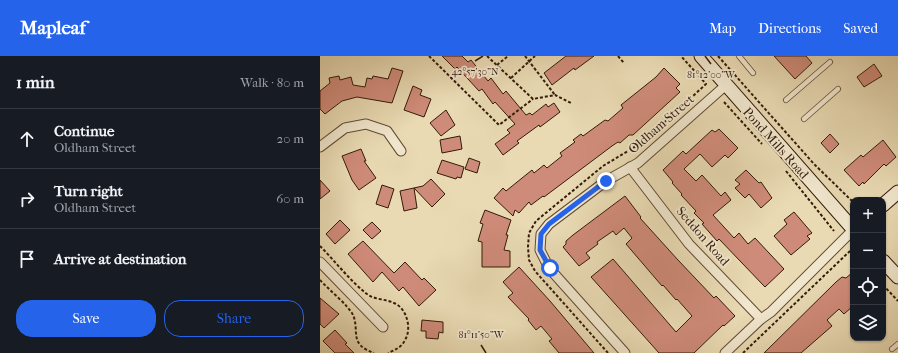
<!DOCTYPE html>
<meta charset="utf-8">
<style>
:root{--surface:#171b24;--page:#20242c;--text:#f1f3f6;--muted:#9ea1a6;--line:#363941;--accent:#2563eb}
body{margin:0;font-family:"IM FELL French Canon",serif;background:var(--page);color:var(--text)}
.controls{position:absolute;right:12px;bottom:12px;display:grid;overflow:hidden;border-radius:8px;box-shadow:0 1px 3px #0004}
.controls button{width:36px;height:36px;display:grid;place-items:center;padding:0;border:0;border-bottom:1px solid var(--line);background:var(--surface);color:var(--text);font:20px sans-serif}
.stop{position:absolute;width:12px;height:12px;margin:-9px;border:3px solid #2563eb;border-radius:50%;background:#fff}
.stop.end{background:#2563eb;border-color:#fff;box-shadow:0 1px 4px #0008}
.list{margin:0;padding:0;list-style:none}
h2{display:flex;justify-content:space-between;align-items:center;height:52px;margin:0;padding:0 16px;font-size:17px}
h2 small{font-size:13px;font-weight:400;color:var(--muted)}
.list li{display:grid;grid-template-columns:26px 1fr auto;gap:12px;align-items:center;box-sizing:border-box;height:60px;padding:0 16px;border-top:1px solid var(--line)}
.list b{display:block;font-size:15px;white-space:nowrap}
.list p{margin:0;font-size:13px;white-space:nowrap;color:var(--muted)}
.list em{font-size:13px;font-style:normal;color:var(--muted)}
.actions{display:flex;gap:8px;padding:12px 16px}
.actions a{flex:1;padding:9px 0;border:1px solid var(--accent);border-radius:16px;text-align:center;font-size:14px;color:var(--accent)}
.actions .main{background:var(--accent);color:#fff}
.icon{flex:none;width:22px;height:22px;fill:none;stroke:currentColor;stroke-width:2;stroke-linecap:round;stroke-linejoin:round}
.map{position:relative;flex:none;width:578px;height:297px;overflow:hidden}
header{display:flex;align-items:center;gap:24px;box-sizing:border-box;height:56px;padding:0 20px;background:var(--accent);color:#fff}
header strong{font-size:19px}
nav{display:flex;gap:22px;margin-inline-start:auto;font-size:14px}
main{display:flex}
aside{flex:1;background:var(--surface)}
.map>svg:first-child{display:block}
.building{fill:#cf8b79;stroke:#341b09}
.lines{fill:none;stroke-linecap:round;stroke-linejoin:round}
.lane-casing{stroke:#614b34;stroke-width:6}
.street-casing{stroke:#614b34;stroke-width:11}
.secondary-casing{stroke:#341b09;stroke-width:15}
.path{stroke:#341b09;stroke-width:2;stroke-dasharray:3 2;stroke-linecap:butt}
.lane{stroke:#f1e7ce;stroke-width:4.5}
.street{stroke:#f1e7ce;stroke-width:9}
.secondary{stroke:#f1e7ce;stroke-width:13}
.route{stroke:#2563eb;stroke-width:5}
.ticks{fill:none;stroke:#341b09;stroke-width:1.5}
.labels{text-anchor:middle;dominant-baseline:central;stroke-width:3.5;stroke-linejoin:round;paint-order:stroke}
.street-label{font-size:13px;fill:#341b09;stroke:#f1e7ce}
.ticks-label{font-size:10px;text-anchor:middle;fill:#341b09;stroke:#f1e7ce;stroke-width:3.5;stroke-linejoin:round;paint-order:stroke}
</style>
<header>
<strong>Mapleaf</strong>
<nav><a>Map</a><a>Directions</a><a>Saved</a></nav>
</header>
<main>
<aside>
<h2>1 min<small>Walk · 80 m</small></h2>
<ul class="list">
<li><svg class="icon" aria-label="ahead" viewBox="0 0 24 24"><path d="M12 20V5M6 11l6-6 6 6"/></svg><div><b>Continue</b><p>Oldham Street</p></div><em>20 m</em></li>
<li><svg class="icon" aria-label="right" viewBox="0 0 24 24"><path d="M7 20v-9h11M14 6l5 5-5 5"/></svg><div><b>Turn right</b><p>Oldham Street</p></div><em>60 m</em></li>
<li><svg class="icon" aria-label="arrive" viewBox="0 0 24 24"><path d="M6 21V4h12l-3 4 3 4H6"/></svg><div><b>Arrive at destination</b></div></li>
</ul>
<div class="actions"><a class="main">Save</a><a>Share</a></div>
</aside>
<div class="map">
<svg width="578" height="297" viewBox="0 0 578 297">
<rect width="100%" height="100%" fill="#e9dab3"/>
<filter id="stains"><feTurbulence type="fractalNoise" baseFrequency=".005" numOctaves="4"/><feColorMatrix values="0 0 0 0 .2 0 0 0 0 .09 0 0 0 0 .02 0 0 0 .5 -.17"/></filter>
<radialGradient id="worn" r=".72"><stop offset=".6" stop-color="#630" stop-opacity="0"/><stop offset="1" stop-color="#630" stop-opacity=".3"/></radialGradient>
<!-- building -->
<g class="building">
<path d="M122,0H142L148,6L151,4L168,25L171,22L183,38L186,35L206,59L210,57L212,59L226,48L228,51L234,47L240,56L220,71L219,69L197,85L199,87L183,99L175,88L190,77L187,74L195,68L175,46L173,48L162,33L159,35L137,11L135,13Z"/>
<path d="M246,0H274L255,14L254,12L232,29L224,17Z"/>
<path d="M454,0H486L492,7L475,23Z"/>
<path d="M554,8L562,20L544,31L537,21Z"/>
<path d="M72,12L83,15L72,47L37,41L22,45L5,58L0,53V35L10,27L9,22L19,20L20,24L31,21L33,29L45,31L47,22L52,23L53,20L68,23Z"/>
<path d="M344,12L360,28L356,32L360,36L313,79H309L300,87L298,86L292,90L224,141L223,140L211,149L209,146L199,157L195,154L193,160L174,142L183,132L186,135L212,114L214,117L224,109L227,112L242,100L240,97L255,86L253,84L261,78L263,80L285,64L288,65L303,52L301,49L336,21Z"/>
<path d="M93,30L102,34L100,39L111,43L104,61L84,54Z"/>
<path d="M126,54L135,69L121,80L110,67Z"/>
<path d="M399,73L418,92L408,102L405,99L392,111L380,98L364,113L376,125L382,119L401,140L405,136L411,144L393,159L414,182L419,177L428,188L435,182L464,213L445,231L399,183L397,185L382,168L384,167L374,157L376,155L361,139L362,138L352,127L353,126L343,114L363,95L366,98L392,74L395,76Z"/>
<path d="M510,78L519,88L510,97L501,87Z"/>
<path d="M140,80L142,93L122,97L120,84Z"/>
<path d="M563,84L576,101L566,110L564,108L544,128L543,126L539,130L524,114L541,99L543,101Z"/>
<path d="M41,93L46,105H44L56,122L39,134L32,124L22,100Z"/>
<path d="M149,102L160,106L157,117L145,113Z"/>
<path d="M122,104L144,111L141,122L137,121L136,123L117,117Z"/>
<path d="M426,114L439,127L441,126L452,142L441,152L429,138L425,142L415,132L420,128L415,124Z"/>
<path d="M111,123L125,138L112,151L94,132L97,152L84,155L80,135L103,130Z"/>
<path d="M0,124L10,135L0,143Z"/>
<path d="M62,129L74,133L68,152L56,148Z"/>
<path d="M305,140L321,161L320,162L358,204L394,242L396,240L415,260L404,270L403,269L374,297H339L271,221L293,203L356,276L372,260L357,243L356,244L343,229L342,230L306,188L312,182L304,172L296,179L293,175L277,186L278,188L266,197L270,202L259,210L243,191L246,188V185L253,179Z"/>
<path d="M165,154L191,164L186,179H188L184,194L190,195V211H162V186L158,185L163,168L160,167Z"/>
<path d="M474,156L492,177L487,180L490,183L471,199L454,180L467,168L464,164Z"/>
<path d="M20,164L30,174L15,188L6,178Z"/>
<path d="M52,166L61,175L52,183L43,174Z"/>
<path d="M43,185L74,217L85,206L102,224L104,222L116,234L99,250L83,231L79,235L62,216L53,226L28,198Z"/>
<path d="M199,211L230,245L274,297H239L229,285L232,283L221,270L216,274L208,264L209,263L188,241L193,237L183,226Z"/>
<path d="M533,216V250L524,258L519,253L507,264L512,270L481,297H444L516,226L522,221L526,222Z"/>
<path d="M0,242L19,258L4,272L0,268Z"/>
<path d="M102,264L123,266V277L119,276L118,283L106,282V275H101Z"/>
<path d="M15,274L27,287L25,288L34,297H15L3,285Z"/>
</g>
<g class="lines">
<defs>
<g id="lane">
<path d="M419,0L433,17"/>
<path d="M466,44L510,6"/>
<path d="M484,63L518,33"/>
<path d="M572,293L578,288"/>
</g>
<g id="street">
<path d="M0,91L25,72L46,68L67,75L81,95"/>
<path d="M310,111L369,188L441,263"/>
<path d="M0,206L63,271"/>
<path d="M305,297L229,212L220,194L221,178L229,168L286,125L318,107L406,29"/>
<path d="M405,297L441,263L451,256L533,174"/>
</g>
<g id="secondary">
<path d="M381,0L533,173"/>
<path d="M563,149L578,136"/>
<path d="M563,205L578,221"/>
</g>
</defs>
<!-- lane casing -->
<use href="#lane" class="lane-casing"/>
<!-- street casing -->
<use href="#street" class="street-casing"/>
<!-- secondary casing -->
<use href="#secondary" class="secondary-casing"/>
<!-- path -->
<g class="path">
<path d="M109,0L179,69L213,43"/>
<path d="M167,0L213,43L235,39L251,47"/>
<path d="M205,0L235,39"/>
<path d="M298,0L304,7"/>
<path d="M398,0L494,108L533,146"/>
<path d="M177,9L188,0"/>
<path d="M191,22L215,0"/>
<path d="M404,46L442,88"/>
<path d="M466,115L514,175"/>
<path d="M0,190C15,205 31,226 47,238C55,244 66,243 74,247C87,252 92,273 85,284C82,291 75,294 68,297"/>
<path d="M0,224C7,232 29,250 33,259C40,275 28,288 54,297"/>
<path d="M563,229L578,245"/>
<path d="M288,297L215,215L209,204L208,191L209,177L216,165L283,110L323,86L386,28L361,0"/>
<path d="M423,297L531,194L533,196"/>
</g>
<!-- lane -->
<use href="#lane" class="lane"/>
<!-- street -->
<use href="#street" class="street"/>
<!-- secondary -->
<use href="#secondary" class="secondary"/>
</g>
<g class="lines">
<!-- route -->
<path class="route" d="M230,212L220,194L221,178L229,168L286,125"/>
</g>
<!-- ticks -->
<path class="ticks" d="M385,0L391,8M155,5L163,0M161,289L166,297"/>
<g class="labels">
<!-- street labels -->
<g class="street-label">
<text transform="translate(341 68) rotate(-41)">Oldham Street</text>
<text transform="translate(456 87) rotate(48)">Pond Mills Road</text>
<text transform="translate(383 180) rotate(49)">Seddon Road</text>
</g>
</g>
<g class="ticks-label">
<text x="155" y="19">42°57'30"N</text>
<text x="391" y="22">81°12'00"W</text>
<text x="161" y="282">81°11'50"W</text>
</g>
<rect width="100%" height="100%" filter="url(#stains)"/>
<rect width="100%" height="100%" fill="url(#worn)"/>
</svg>
<div class="controls">
<button>+</button>
<button>−</button>
<button><svg class="icon" aria-label="locate" viewBox="0 0 24 24"><circle cx="12" cy="12" r="6"/><path d="M12 2v4M12 18v4M2 12h4M18 12h4"/></svg></button>
<button><svg class="icon" aria-label="layers" viewBox="0 0 24 24"><path d="M12 4l9 5-9 5-9-5zM3 14l9 5 9-5"/></svg></button>
</div>
<div class="stop" style="left:230px;top:212px"></div>
<div class="stop end" style="left:286px;top:125px"></div>
</div>
</main>
